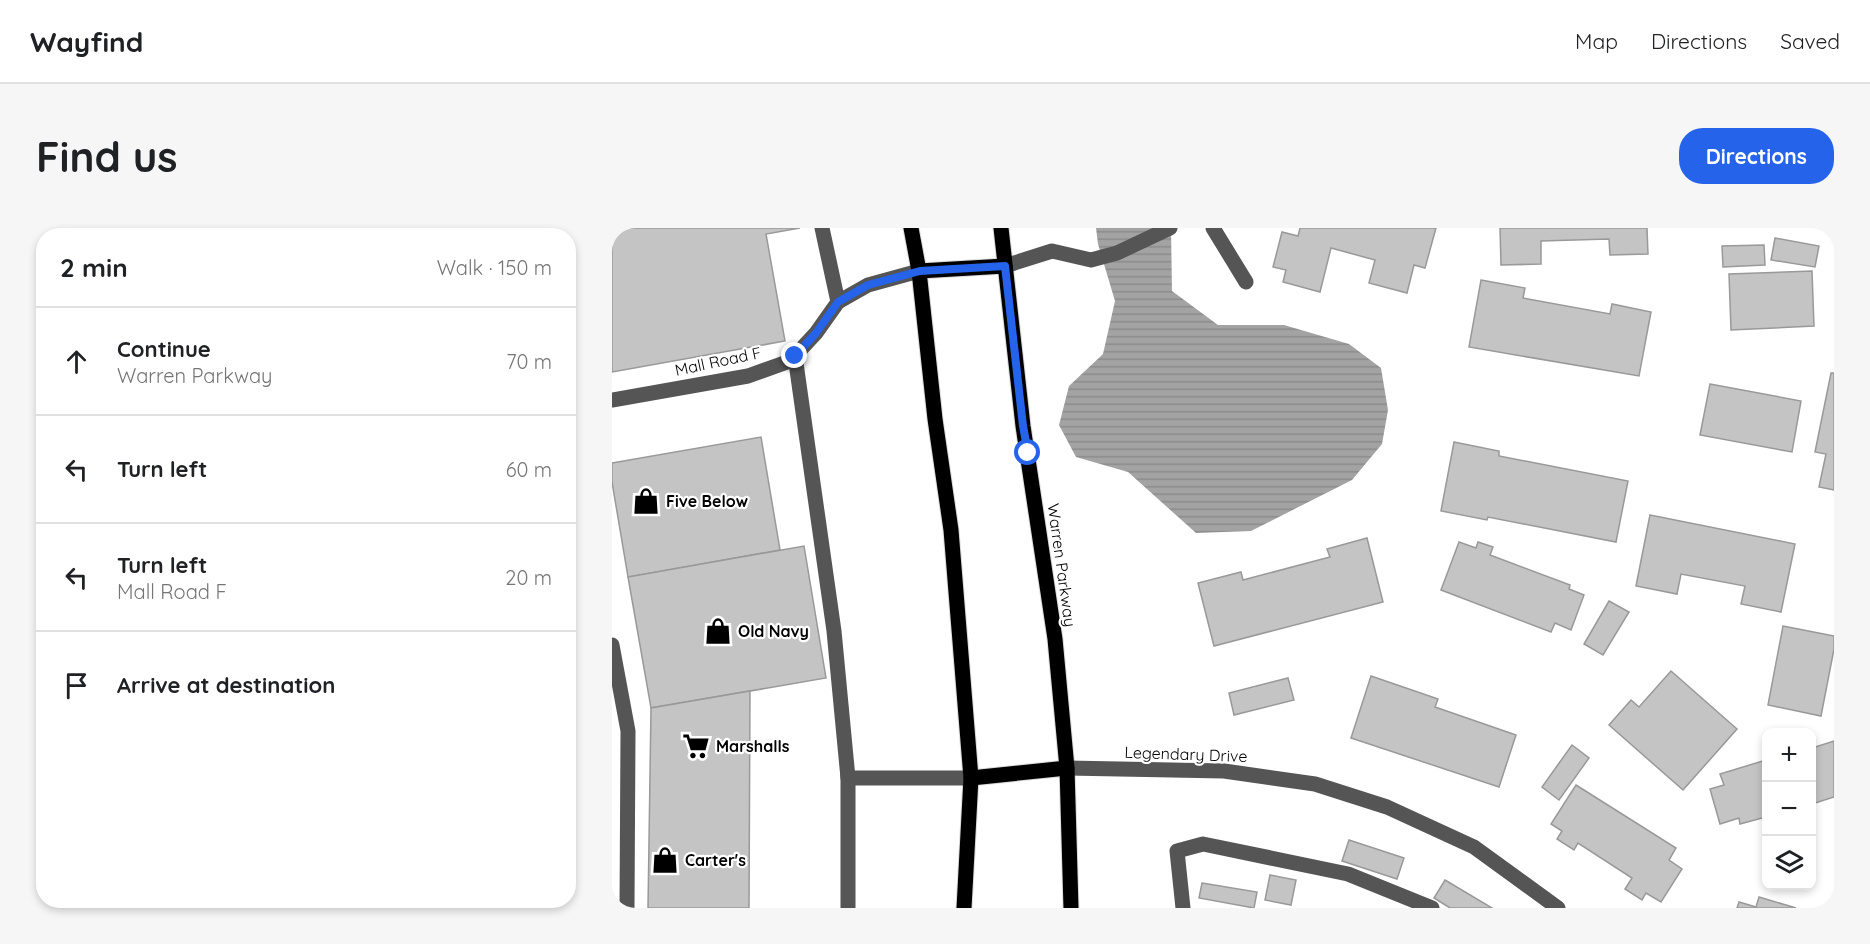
<!DOCTYPE html>
<meta charset="utf-8">
<style>
:root{--surface:#fff;--page:#f6f6f6;--text:#202124;--muted:#757577;--line:#e0e0e0;--accent:#2563eb}
body{margin:0;font-family:Quicksand,sans-serif;background:var(--page);color:var(--text)}
.controls{position:absolute;right:18px;bottom:18px;display:grid;overflow:hidden;border-radius:12px;box-shadow:0 3px 9px #0003}
.controls button{width:54px;height:54px;display:grid;place-items:center;padding:0;border:0;border-bottom:2px solid var(--line);background:var(--surface);color:var(--text);font:30px sans-serif}
.stop{position:absolute;width:18px;height:18px;margin:-14px;border:4px solid #2563eb;border-radius:50%;background:#fff}
.stop.end{background:#2563eb;border-color:#fff;box-shadow:0 2px 6px #0008}
.list{margin:0;padding:0;list-style:none}
h2{display:flex;justify-content:space-between;align-items:center;height:78px;margin:0;padding:0 24px;font-size:26px}
h2 small{font-size:20px;font-weight:400;color:var(--muted)}
.list li{display:grid;grid-template-columns:39px 1fr auto;gap:18px;align-items:center;box-sizing:border-box;height:108px;padding:0 24px;border-top:2px solid var(--line)}
.list b{display:block;font-size:22px;white-space:nowrap}
.list p{margin:0;font-size:20px;white-space:nowrap;color:var(--muted)}
.list em{font-size:20px;font-style:normal;color:var(--muted)}
.icon{flex:none;width:33px;height:33px;fill:none;stroke:currentColor;stroke-width:2;stroke-linecap:round;stroke-linejoin:round}
.map{position:relative;flex:none;width:1222px;height:680px;overflow:hidden;border-radius:24px}
header{display:flex;align-items:center;gap:36px;box-sizing:border-box;height:84px;padding:0 30px;background:var(--surface);border-bottom:2px solid var(--line)}
header strong{font-size:28px}
nav{display:flex;gap:33px;margin-inline-start:auto;font-size:21px}
.intro{display:flex;align-items:center;justify-content:space-between;box-sizing:border-box;height:144px;padding:0 36px}
h1{margin:0;font-size:42px}
.button{padding:15px 27px;border-radius:24px;background:var(--accent);color:#fff;font-size:21px;font-weight:700}
main{display:flex;gap:36px;padding:0 36px}
aside{flex:1;background:var(--surface);border-radius:24px;box-shadow:0 3px 9px #0003}
.map>svg:first-child{display:block}
.water{fill:url(#water-rules)}
.building{fill:#c4c4c4;stroke:#999;stroke-width:1.5}
.lines{fill:none;stroke-linecap:round;stroke-linejoin:round}
.major-casing{stroke:#dbdbdb;stroke-width:17}
.minor{stroke:#555;stroke-width:15}
.major{stroke:#000;stroke-width:15}
.route{stroke:#2563eb;stroke-width:8}
.labels{text-anchor:middle;dominant-baseline:central;stroke-width:4.5;stroke-linejoin:round;paint-order:stroke}
.street-label{font-size:16px;fill:#000;stroke:#fff}
.poi-label{font-size:16px;font-weight:bold;fill:#000;stroke:#fff;text-anchor:start}
</style>
<header>
<strong>Wayfind</strong>
<nav><a>Map</a><a>Directions</a><a>Saved</a></nav>
</header>
<div class="intro"><h1>Find us</h1><a class="button">Directions</a></div>
<main>
<aside>
<h2>2 min<small>Walk · 150 m</small></h2>
<ul class="list">
<li><svg class="icon" aria-label="ahead" viewBox="0 0 24 24"><path d="M12 20V5M6 11l6-6 6 6"/></svg><div><b>Continue</b><p>Warren Parkway</p></div><em>70 m</em></li>
<li><svg class="icon" aria-label="left" viewBox="0 0 24 24"><path d="M17 20v-9H6M10 6l-5 5 5 5"/></svg><div><b>Turn left</b></div><em>60 m</em></li>
<li><svg class="icon" aria-label="left" viewBox="0 0 24 24"><path d="M17 20v-9H6M10 6l-5 5 5 5"/></svg><div><b>Turn left</b><p>Mall Road F</p></div><em>20 m</em></li>
<li><svg class="icon" aria-label="arrive" viewBox="0 0 24 24"><path d="M6 21V4h12l-3 4 3 4H6"/></svg><div><b>Arrive at destination</b></div></li>
</ul>
</aside>
<div class="map">
<svg width="1222" height="680" viewBox="0 0 1222 680">
<defs>
<pattern id="water-rules" width="6" height="5" patternUnits="userSpaceOnUse" patternTransform="scale(1.5)"><rect width="6" height="5" fill="#a3a3a3"/><path d="M0 2.5h6" fill="none" stroke="#8b8b8b"/></pattern>
</defs>
<rect width="100%" height="100%" fill="#fff"/>
<!-- water -->
<path class="water" d="M484,0H559L560,63L606,97H672L737,116L769,140L776,182L770,216L740,252L639,303L584,305L516,244L464,229L447,197L457,158L491,126L503,73L486,16Z"/>
<!-- building -->
<g class="building">
<path d="M11,0H188L154,6L173,113L0,144V2Z"/>
<path d="M688,0H824L813,40L802,37L795,65L757,55L763,32L719,20L708,64L671,54L674,42L661,39L670,4L686,8Z"/>
<path d="M888,0H1035L1036,26L998,27L997,11L929,13V36L889,37Z"/>
<path d="M1163,10L1207,18L1203,39L1159,32Z"/>
<path d="M1152,17L1153,37L1111,39L1110,18Z"/>
<path d="M1200,43L1202,98L1119,102L1117,46Z"/>
<path d="M869,52L913,60L911,70L998,86L1000,76L1039,84L1027,148L857,119Z"/>
<path d="M1219,145H1222V262L1207,259L1214,226L1203,224Z"/>
<path d="M1098,156L1189,173L1180,224L1088,207Z"/>
<path d="M149,209L168,322L16,349L0,254V235Z"/>
<path d="M842,214L887,223V228L1016,253L1004,314L876,289L875,292L829,283Z"/>
<path d="M1038,287L1183,316L1169,384L1129,376L1133,358L1069,346L1065,366L1024,358Z"/>
<path d="M755,310L771,374L602,418L586,355L629,344L631,352L718,329L715,321Z"/>
<path d="M847,314L864,320L866,314L881,319L878,327L958,357L957,361L972,367L959,402L943,395L939,404L829,362Z"/>
<path d="M192,318L214,450L39,480L16,349Z"/>
<path d="M997,373L1017,384L991,427L972,416Z"/>
<path d="M1171,398L1222,408V421L1209,488L1156,477Z"/>
<path d="M1059,443L1125,501L1071,562L997,497L1019,472L1027,479Z"/>
<path d="M759,448L826,471L823,479L904,507L887,559L739,510Z"/>
<path d="M676,450L682,472L622,487L617,465Z"/>
<path d="M138,463L137,680H36L39,480Z"/>
<path d="M1222,513V569L1200,576V520Z"/>
<path d="M960,517L977,530L947,572L930,559Z"/>
<path d="M1154,532V589L1128,596L1127,590L1108,596L1098,561L1112,557L1108,546Z"/>
<path d="M964,557L1064,620L1057,632L1070,641L1049,674L1034,665L1030,672L1013,661L1020,650L966,615L962,622L945,611L950,603L939,596Z"/>
<path d="M737,612L792,630L785,651L730,633Z"/>
<path d="M658,647L684,652L679,677L653,672Z"/>
<path d="M833,652L880,680H838L822,670Z"/>
<path d="M590,655L645,664L642,680L587,670Z"/>
<path d="M1147,669L1184,680H1125L1127,674L1144,679Z"/>
</g>
<g class="lines">
<defs>
<g id="major">
<path d="M299,0L307,43L323,191L339,302L359,550L352,680"/>
<path d="M389,0L411,198L443,411L455,540L459,680"/>
<path d="M307,43L393,38"/>
<path d="M359,550L455,540"/>
</g>
</defs>
<!-- major casing -->
<use href="#major" class="major-casing"/>
<!-- minor -->
<g class="minor">
<path d="M210,0L226,74"/>
<path d="M601,0L634,54"/>
<path d="M393,38L440,23L479,32L505,25L558,0"/>
<path d="M183,128L222,403L236,550H359"/>
<path d="M0,172L136,148L178,133L204,105L226,74L256,57L307,43"/>
<path d="M0,417L16,503L15,680"/>
<path d="M455,540L612,543L703,556L775,579L862,619L946,680"/>
<path d="M236,546V680"/>
<path d="M571,680L565,623L591,616L736,646L820,680"/>
</g>
<!-- major -->
<use href="#major" class="major"/>
</g>
<g class="lines">
<!-- route -->
<path class="route" d="M183,128L204,105L226,74L256,57L308,43L393,38L411,198L416,225"/>
</g>
<!-- icons -->
<defs>
<symbol id="shop-bare" viewBox="-9 -9 18 18"><path d="M-5-2.5h2.3a2.7 3.5 0 0 1 5.4 0H5L5.5 6h-11ZM-1.5-2.5h3a1.5 2.3 0 0 0-3 0Z" fill="#000" stroke="#fff" stroke-width="2.5" paint-order="stroke"/></symbol>
<symbol id="supermarket-bare" viewBox="-9 -9 18 18"><path d="M-6-5.5h2.5l.6 2H6L4.5 2H-2.5L-4.4-4H-6ZM-1.5 3.2a1.3 1.3 0 1 0 .1 0ZM3 3.2a1.3 1.3 0 1 0 .1 0Z" fill="#000" stroke="#fff" stroke-width="2.5" paint-order="stroke"/></symbol>
</defs>
<g fill-rule="evenodd">
<use href="#shop-bare" x="15" y="254" width="38" height="38"/>
<use href="#shop-bare" x="87" y="384" width="38" height="38"/>
<use href="#supermarket-bare" x="65" y="499" width="38" height="38"/>
<use href="#shop-bare" x="34" y="613" width="38" height="38"/>
</g>
<g class="labels">
<!-- street labels -->
<g class="street-label">
<text transform="translate(106 133) rotate(-12)">Mall Road F</text>
<text transform="translate(450 337) rotate(82)">Warren Parkway</text>
<text transform="translate(574 526) rotate(2)">Legendary Drive</text>
</g>
<!-- poi labels -->
<g class="poi-label">
<text x="54" y="273">Five Below</text>
<text x="126" y="403">Old Navy</text>
<text x="104" y="518">Marshalls</text>
<text x="73" y="632">Carter's</text>
</g>
</g>
</svg>
<div class="controls">
<button>+</button>
<button>−</button>
<button><svg class="icon" aria-label="layers" viewBox="0 0 24 24"><path d="M12 4l9 5-9 5-9-5zM3 14l9 5 9-5"/></svg></button>
</div>
<div class="stop" style="left:416px;top:225px"></div>
<div class="stop end" style="left:183px;top:128px"></div>
</div>
</main>
